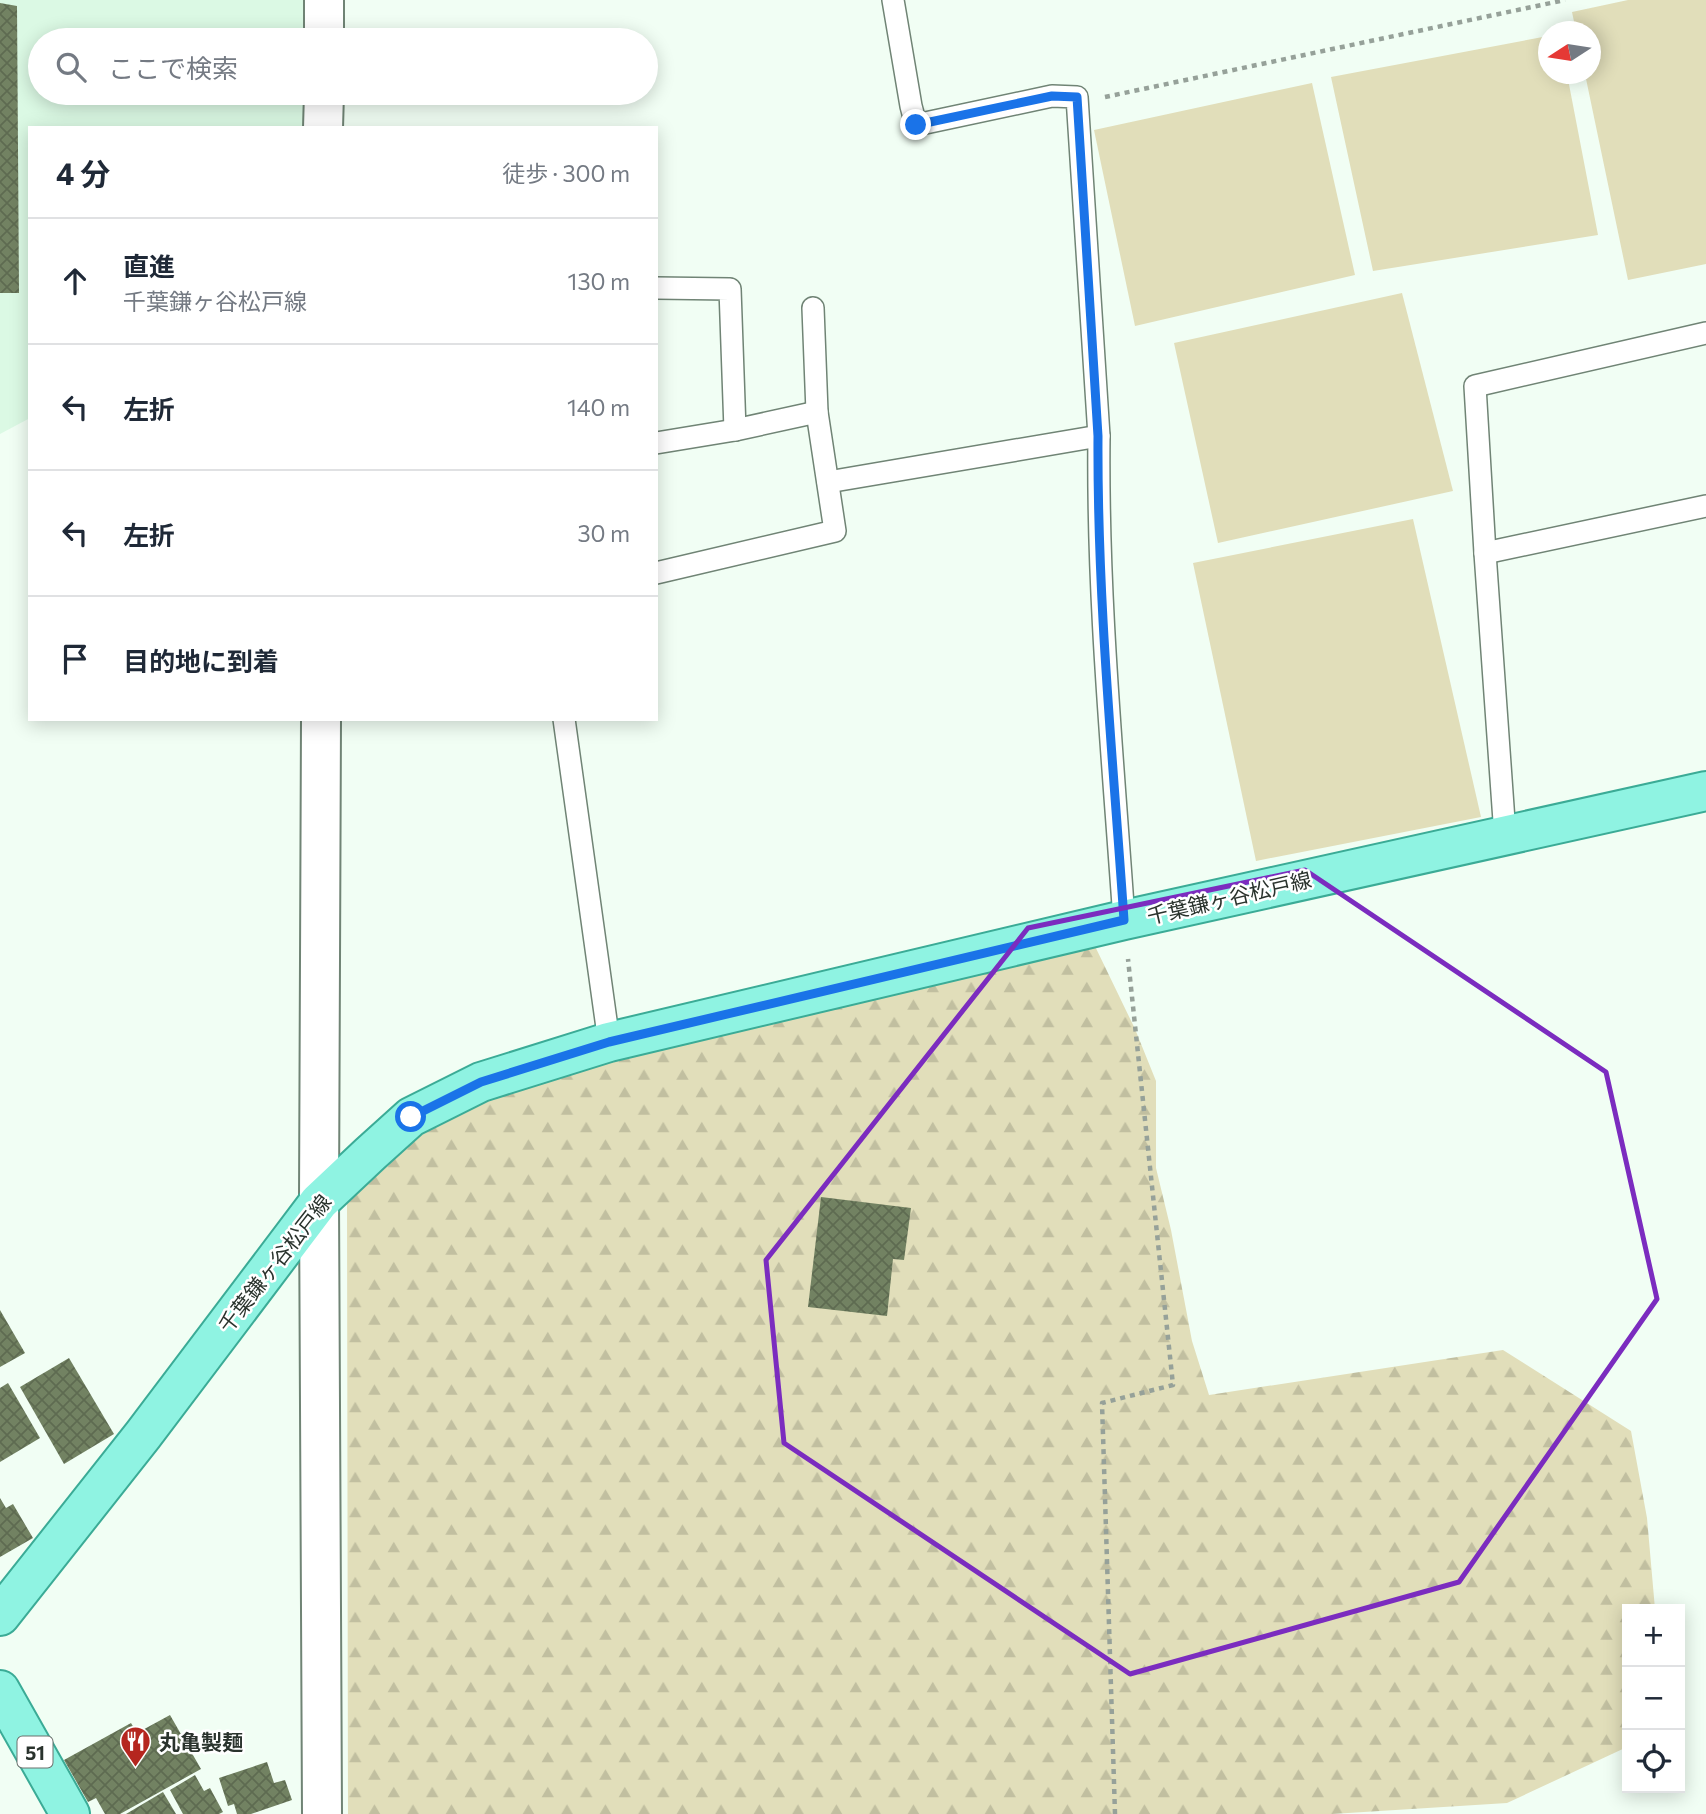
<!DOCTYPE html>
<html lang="ja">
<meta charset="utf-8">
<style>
:root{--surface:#fff;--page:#f6f6f7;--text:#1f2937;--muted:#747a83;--line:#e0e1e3}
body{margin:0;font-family:Commissioner,"Noto Sans JP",sans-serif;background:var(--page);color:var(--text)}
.controls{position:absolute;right:21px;bottom:21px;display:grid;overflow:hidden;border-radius:0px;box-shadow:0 4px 18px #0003}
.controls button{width:63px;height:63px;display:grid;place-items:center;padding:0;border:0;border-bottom:2px solid var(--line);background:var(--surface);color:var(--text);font:35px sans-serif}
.compass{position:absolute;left:1538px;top:21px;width:63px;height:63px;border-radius:50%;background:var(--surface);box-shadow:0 4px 18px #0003;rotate:258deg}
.stop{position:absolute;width:21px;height:21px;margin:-16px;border:5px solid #1a73e8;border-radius:50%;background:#fff}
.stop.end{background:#1a73e8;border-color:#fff;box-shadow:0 2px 7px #0008}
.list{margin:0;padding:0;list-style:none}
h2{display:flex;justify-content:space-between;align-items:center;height:91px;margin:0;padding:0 28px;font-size:30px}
h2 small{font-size:23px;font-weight:400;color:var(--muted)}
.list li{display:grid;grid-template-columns:46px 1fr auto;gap:21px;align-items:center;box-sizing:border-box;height:126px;padding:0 28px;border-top:2px solid var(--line)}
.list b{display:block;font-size:26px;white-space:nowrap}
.list p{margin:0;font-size:23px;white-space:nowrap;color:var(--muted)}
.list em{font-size:23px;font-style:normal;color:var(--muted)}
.icon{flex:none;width:38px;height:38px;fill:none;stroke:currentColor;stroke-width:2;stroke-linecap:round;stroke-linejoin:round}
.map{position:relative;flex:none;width:1706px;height:1814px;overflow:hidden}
.search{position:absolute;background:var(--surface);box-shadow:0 4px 18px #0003;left:28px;top:28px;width:630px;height:77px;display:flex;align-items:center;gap:18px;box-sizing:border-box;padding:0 24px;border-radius:38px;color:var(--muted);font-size:26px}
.panel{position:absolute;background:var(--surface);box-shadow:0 4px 18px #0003;left:28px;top:126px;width:630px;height:595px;border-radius:0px}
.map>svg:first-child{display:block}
.built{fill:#dbf9e4}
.green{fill:#e1deba}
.forest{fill:url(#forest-firs)}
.building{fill:url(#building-cross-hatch)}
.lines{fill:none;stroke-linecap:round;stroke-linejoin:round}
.service-casing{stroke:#708475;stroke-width:24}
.minor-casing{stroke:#708475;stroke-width:42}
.primary-casing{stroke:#3bab96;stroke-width:42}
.path{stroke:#96a199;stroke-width:4.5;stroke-dasharray:5 5;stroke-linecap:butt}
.service{stroke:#fff;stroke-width:21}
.minor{stroke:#fff;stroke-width:38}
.primary{stroke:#8ff3e2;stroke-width:38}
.route{stroke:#1a73e8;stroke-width:9}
.marked{fill:none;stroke:#7b2cbf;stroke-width:5;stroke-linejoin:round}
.labels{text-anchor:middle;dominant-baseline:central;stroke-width:5;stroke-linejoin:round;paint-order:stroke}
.shield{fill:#fff;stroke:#6a706c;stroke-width:2}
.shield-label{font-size:19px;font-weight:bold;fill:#2a332d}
.street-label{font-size:21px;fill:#2a332d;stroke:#fff}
.poi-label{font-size:21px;font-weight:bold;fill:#2a332d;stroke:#fff;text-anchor:start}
</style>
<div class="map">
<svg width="1706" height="1814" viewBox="0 0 1706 1814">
<defs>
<pattern id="forest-firs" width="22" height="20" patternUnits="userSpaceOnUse" patternTransform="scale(1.75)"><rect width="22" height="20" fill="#e1deba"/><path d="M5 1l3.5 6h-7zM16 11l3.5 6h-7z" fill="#c1bfa0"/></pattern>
<pattern id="building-cross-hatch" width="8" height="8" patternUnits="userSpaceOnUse" patternTransform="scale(1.75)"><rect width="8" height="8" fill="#728262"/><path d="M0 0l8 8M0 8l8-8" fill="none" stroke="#5e6b51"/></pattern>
</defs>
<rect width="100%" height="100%" fill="#f1fef4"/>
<!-- built -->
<path class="built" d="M0,0H311V40H40V93H311V128H30V418L0,434Z"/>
<!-- green -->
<g class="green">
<path d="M1628,0H1706V264L1628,280L1585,74H1590V32L1576,31L1572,12Z"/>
<path d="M1548,36V74H1567L1598,235L1373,271L1331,77Z"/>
<path d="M1312,83L1355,275L1135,326L1094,130Z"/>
<path d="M1402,293L1453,491L1218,543L1174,343Z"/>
<path d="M1413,519L1481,817L1256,861L1193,563Z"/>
</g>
<!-- forest -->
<path class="forest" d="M1078,911L1135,1029L1156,1081V1168L1171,1230L1192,1341L1209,1395L1503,1350L1631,1431L1647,1518L1655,1609H1627V1747L1507,1803L1332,1814H348L347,1203L513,1051Z"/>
<!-- building -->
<g class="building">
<path d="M0,3L17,6L19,293H0Z"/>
<path d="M821,1197L911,1208L904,1260L893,1259L887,1316L808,1307Z"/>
<path d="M0,1310L25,1353L0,1367Z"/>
<path d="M69,1358L114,1434L64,1464L20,1387Z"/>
<path d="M8,1383L40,1438L0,1462V1388Z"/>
<path d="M0,1498L6,1508L13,1504L33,1538L0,1557Z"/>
<path d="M170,1715L201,1769L120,1814H105L96,1798L88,1802L64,1760L131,1723L137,1733Z"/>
<path d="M267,1762L274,1783L285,1780L292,1800L251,1814H237L234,1804L228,1806L219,1778Z"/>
<path d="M195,1775L204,1791L210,1788L223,1812L219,1814H183L170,1790Z"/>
<path d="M163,1792L176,1814H126Z"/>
</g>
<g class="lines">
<defs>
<g id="service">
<path d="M893,0L911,106L916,125L1052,96L1077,97L1099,436C1097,598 1113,759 1124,920"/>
<path d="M656,288L730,289L735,430"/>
<path d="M656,443L735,430L817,412"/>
<path d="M828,482L1099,436"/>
<path d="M1485,553L1706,506"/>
<path d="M656,573L835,531L817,412L813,308"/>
<path d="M564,719L609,1042"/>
<path d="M1505,835L1485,553L1475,386L1706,333"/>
</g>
<g id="minor">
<path d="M324,40V0"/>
<path d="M323,128L324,93"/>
<path d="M321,719L319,1202L322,1814"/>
</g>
<g id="primary">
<path d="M0,1616L143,1435L319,1202L370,1154L411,1117L481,1082L609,1042L1124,920L1706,791"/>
<path d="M0,1690L70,1814"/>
</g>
</defs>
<!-- service casing -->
<use href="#service" class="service-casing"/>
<!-- minor casing -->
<use href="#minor" class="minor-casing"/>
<!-- primary casing -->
<use href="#primary" class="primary-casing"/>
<!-- path -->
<g class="path">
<path d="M1105,97L1565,0"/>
<path d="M1115,1814L1102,1403L1173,1385L1128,959"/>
</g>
<!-- service -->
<use href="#service" class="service"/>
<!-- minor -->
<use href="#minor" class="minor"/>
<!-- primary -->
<use href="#primary" class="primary"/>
</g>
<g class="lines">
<!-- route -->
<path class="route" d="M411,1117L481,1082L609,1042L1124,920C1113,759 1097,598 1098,436L1077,97L1052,96L916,125"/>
</g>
<!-- marked area -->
<path class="marked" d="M1305,870L1606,1072L1657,1299L1459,1582L1130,1674L784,1443L766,1260L1028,928Z"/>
<!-- icons -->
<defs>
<symbol id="restaurant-pin" viewBox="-11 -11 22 30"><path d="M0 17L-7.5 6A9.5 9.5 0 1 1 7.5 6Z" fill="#b5261f" stroke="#fff"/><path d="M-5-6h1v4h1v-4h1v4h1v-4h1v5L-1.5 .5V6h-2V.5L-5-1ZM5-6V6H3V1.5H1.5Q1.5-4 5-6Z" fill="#fff"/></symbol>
</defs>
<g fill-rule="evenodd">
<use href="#restaurant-pin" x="118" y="1724" width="35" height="47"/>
</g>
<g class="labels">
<!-- shield labels -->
<rect class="shield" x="17.5" y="1736.5" width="35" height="31" rx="5"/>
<g class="shield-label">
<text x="35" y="1752">51</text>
</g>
<!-- street labels -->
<g class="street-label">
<text transform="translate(1229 897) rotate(-13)">千葉鎌ヶ谷松戸線</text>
<text transform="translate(274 1263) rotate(-52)">千葉鎌ヶ谷松戸線</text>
</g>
<!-- poi labels -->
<g class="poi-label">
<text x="159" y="1741">丸亀製麺</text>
</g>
</g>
</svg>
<div class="controls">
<button>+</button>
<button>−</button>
<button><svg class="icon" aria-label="locate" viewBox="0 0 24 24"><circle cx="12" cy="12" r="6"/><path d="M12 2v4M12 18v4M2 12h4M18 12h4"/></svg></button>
</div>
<svg class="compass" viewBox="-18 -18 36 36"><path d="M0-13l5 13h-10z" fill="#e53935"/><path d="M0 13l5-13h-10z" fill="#747a83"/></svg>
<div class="stop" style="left:411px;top:1117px"></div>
<div class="stop end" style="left:916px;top:125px"></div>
<div class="search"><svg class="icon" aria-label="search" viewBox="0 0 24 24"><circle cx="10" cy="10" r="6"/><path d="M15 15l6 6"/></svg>ここで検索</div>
<section class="panel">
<h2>4 分<small>徒歩 · 300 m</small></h2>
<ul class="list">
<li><svg class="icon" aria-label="ahead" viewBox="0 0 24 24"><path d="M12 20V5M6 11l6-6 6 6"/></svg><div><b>直進</b><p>千葉鎌ヶ谷松戸線</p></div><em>130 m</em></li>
<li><svg class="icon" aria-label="left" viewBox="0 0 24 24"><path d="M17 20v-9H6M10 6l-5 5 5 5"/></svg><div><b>左折</b></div><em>140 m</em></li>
<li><svg class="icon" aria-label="left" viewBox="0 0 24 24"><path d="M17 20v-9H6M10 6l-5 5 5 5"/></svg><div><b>左折</b></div><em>30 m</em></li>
<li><svg class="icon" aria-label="arrive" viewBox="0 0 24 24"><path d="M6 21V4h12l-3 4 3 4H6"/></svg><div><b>目的地に到着</b></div></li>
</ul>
</section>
</div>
